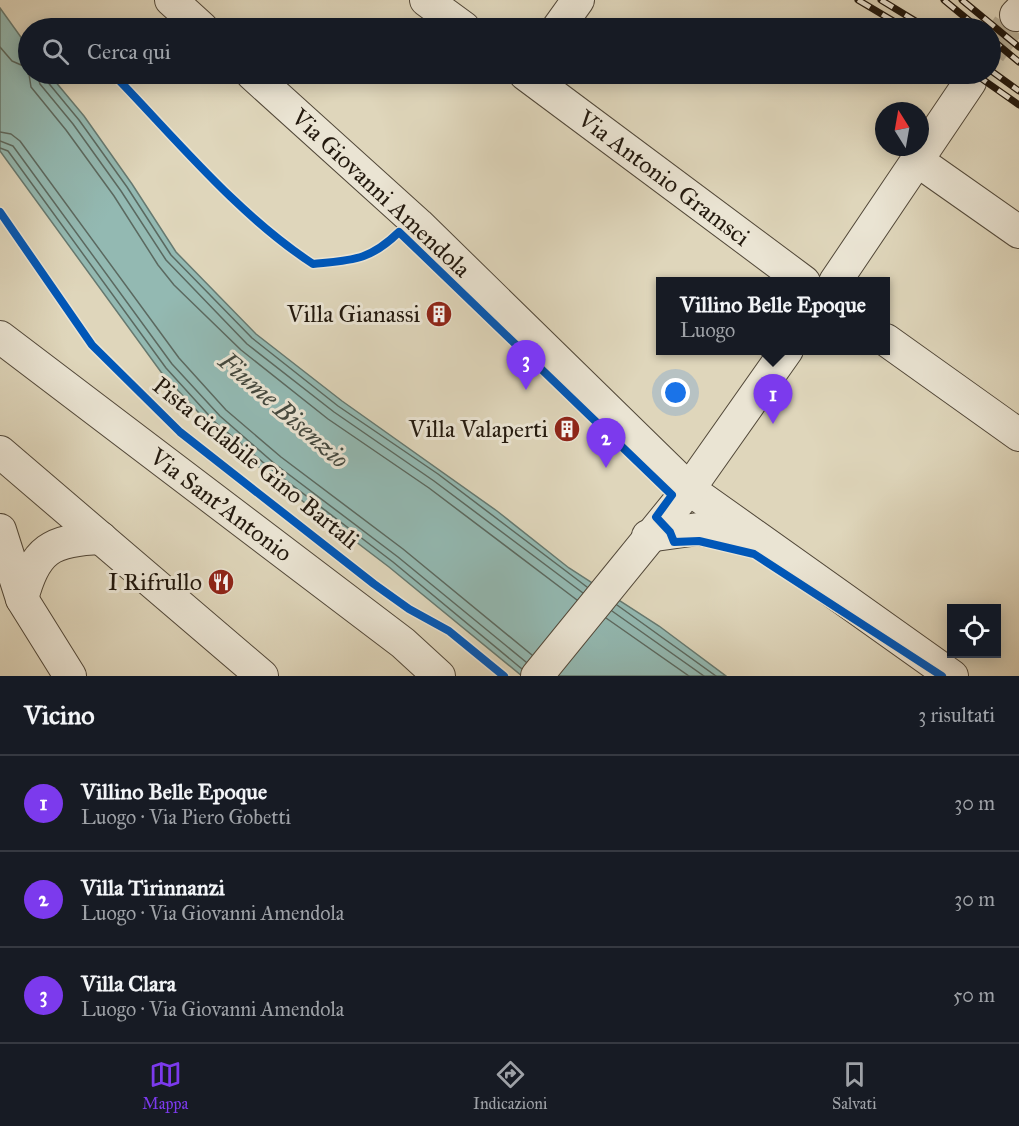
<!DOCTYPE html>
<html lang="it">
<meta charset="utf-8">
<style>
:root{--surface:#171b24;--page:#242831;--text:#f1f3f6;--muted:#9ea1a6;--line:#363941;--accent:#7c3aed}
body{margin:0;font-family:"IM FELL Great Primer",serif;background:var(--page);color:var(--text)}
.controls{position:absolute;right:18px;bottom:18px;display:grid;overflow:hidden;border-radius:0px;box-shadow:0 3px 15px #0003}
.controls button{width:54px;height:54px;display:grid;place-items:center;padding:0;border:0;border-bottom:2px solid var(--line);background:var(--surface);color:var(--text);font:30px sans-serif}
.compass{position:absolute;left:875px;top:102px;width:54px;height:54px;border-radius:50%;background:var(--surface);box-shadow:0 3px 15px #0003;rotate:349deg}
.you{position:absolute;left:676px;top:393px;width:21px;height:21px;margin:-15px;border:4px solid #fff;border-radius:50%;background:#1a73e8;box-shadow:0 0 0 9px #1a73e833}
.badge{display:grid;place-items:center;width:39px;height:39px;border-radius:50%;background:var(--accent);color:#fff;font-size:20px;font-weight:700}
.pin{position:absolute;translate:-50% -50px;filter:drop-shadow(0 2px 3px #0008)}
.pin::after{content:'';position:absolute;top:32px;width:21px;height:18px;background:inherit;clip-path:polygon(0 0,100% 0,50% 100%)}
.popup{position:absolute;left:656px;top:277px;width:234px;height:78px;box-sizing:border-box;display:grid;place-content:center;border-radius:0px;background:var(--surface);filter:drop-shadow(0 2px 4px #0005);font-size:20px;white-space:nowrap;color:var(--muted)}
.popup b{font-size:22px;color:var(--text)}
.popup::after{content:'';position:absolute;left:50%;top:100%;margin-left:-12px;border:12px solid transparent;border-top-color:var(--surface)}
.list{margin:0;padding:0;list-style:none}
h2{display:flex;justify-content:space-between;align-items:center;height:78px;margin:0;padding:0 24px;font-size:26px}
h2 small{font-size:20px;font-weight:400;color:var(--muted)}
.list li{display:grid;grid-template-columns:39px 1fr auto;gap:18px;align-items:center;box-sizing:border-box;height:96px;padding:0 24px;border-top:2px solid var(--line)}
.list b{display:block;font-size:22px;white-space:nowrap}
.list p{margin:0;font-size:20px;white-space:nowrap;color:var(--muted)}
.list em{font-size:20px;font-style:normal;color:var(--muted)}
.icon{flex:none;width:33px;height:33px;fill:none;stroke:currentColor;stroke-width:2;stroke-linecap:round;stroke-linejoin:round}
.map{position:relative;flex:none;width:1019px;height:676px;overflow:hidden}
.search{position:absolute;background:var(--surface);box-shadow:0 3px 15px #0003;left:18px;right:18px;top:18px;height:66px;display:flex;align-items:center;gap:15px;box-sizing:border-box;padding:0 21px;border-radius:33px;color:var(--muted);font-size:22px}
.sheet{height:366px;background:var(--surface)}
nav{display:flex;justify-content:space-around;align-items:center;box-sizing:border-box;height:84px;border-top:2px solid var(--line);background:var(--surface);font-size:16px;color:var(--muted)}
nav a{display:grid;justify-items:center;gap:3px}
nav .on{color:var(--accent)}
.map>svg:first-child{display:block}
.water{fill:#93b9b2;stroke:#667970;stroke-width:1.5}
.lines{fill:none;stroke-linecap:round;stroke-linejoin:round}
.shore{stroke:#5b6960;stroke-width:1.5}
.minor-tunnel{stroke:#b9b098;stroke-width:32;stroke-dasharray:32 16;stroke-linecap:butt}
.minor-casing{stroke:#524839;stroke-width:34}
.minor{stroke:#eae4d3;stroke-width:32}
.rail-casing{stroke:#23190e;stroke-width:7}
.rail{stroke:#eae4d3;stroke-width:4.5;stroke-dasharray:14;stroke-linecap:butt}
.cycleway-casing{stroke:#eae4d3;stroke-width:11}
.cycleway{stroke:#0057b8;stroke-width:8}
.labels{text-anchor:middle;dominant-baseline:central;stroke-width:6;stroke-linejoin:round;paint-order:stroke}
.street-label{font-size:24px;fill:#23190e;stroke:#eae4d3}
.poi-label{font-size:24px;fill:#23190e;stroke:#eae4d3;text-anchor:end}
.water-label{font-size:26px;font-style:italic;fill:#45493f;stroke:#eae4d3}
</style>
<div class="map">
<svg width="1019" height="676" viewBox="0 0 1019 676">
<rect width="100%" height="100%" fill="#dfd6bb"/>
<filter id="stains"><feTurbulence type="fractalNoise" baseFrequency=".00333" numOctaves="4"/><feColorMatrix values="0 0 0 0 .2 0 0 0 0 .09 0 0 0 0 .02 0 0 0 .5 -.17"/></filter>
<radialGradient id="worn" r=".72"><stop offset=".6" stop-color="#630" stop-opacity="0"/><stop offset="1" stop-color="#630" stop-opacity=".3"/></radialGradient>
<!-- water -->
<path class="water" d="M0,8L28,47V74H49L84,116L132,184L176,252L256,334L342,401L497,511L569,568L659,626L726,676H522L389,567L267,474L211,426L161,372L0,151Z"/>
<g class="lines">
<!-- shore -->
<g class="shore">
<path d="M0,47L12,61L28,68L31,87L66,130L114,196L158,265L174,285L241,350L328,419L429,488L577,600"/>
<path d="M37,74L40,84L73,124L121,191L166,260L247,344L334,412L434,481L583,593"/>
<path d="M44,74L46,80L79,120L127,187L171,255L252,338L338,406L438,474L587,587"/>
<path d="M0,132L11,134L20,141L179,358L226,410L281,457L403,549L532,655"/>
<path d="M0,141L13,146L172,364L220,416L275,464L398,557L526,662"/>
<path d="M0,148L8,151L166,368L215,422L271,469L393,562L522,669"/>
<path d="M617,605L716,676"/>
<path d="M612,611L704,676"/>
<path d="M606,618L689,676"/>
</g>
<!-- minor-tunnel -->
<path class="minor-tunnel" d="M990,52L1016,15"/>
<defs>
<g id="minor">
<path d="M171,0L202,28"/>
<path d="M426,0L464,28"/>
<path d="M1016,15L1019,12"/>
<path d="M558,28L578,0"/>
<path d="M252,74L418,224L689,489L952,676"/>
<path d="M525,74L804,282"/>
<path d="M918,161L1019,232"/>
<path d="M835,282L970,82"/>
<path d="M0,337L403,643L439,676"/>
<path d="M886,340L1019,435"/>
<path d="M0,452L262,676"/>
<path d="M0,530L22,599L70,676"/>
<path d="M648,536L698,529L751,538"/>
<path d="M22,599C35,549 51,540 101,538"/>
<path d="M537,676L689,489L787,350"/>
</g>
</defs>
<!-- minor casing -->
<use href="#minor" class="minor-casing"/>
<!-- minor -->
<use href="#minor" class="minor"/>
<defs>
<g id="rail">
<path d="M858,0L905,28"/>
<path d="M881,0L927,28"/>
<path d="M944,0L978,28"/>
<path d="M962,0L1019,47"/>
<path d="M990,38L1019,62"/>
<path d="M990,70L1019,91"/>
<path d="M975,74L1019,105"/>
</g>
</defs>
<!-- rail casing -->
<use href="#rail" class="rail-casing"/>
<!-- rail -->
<use href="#rail" class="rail"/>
<defs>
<g id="cycleway">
<path d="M113,74C176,139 237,214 313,264C353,260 369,261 399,232L672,495L656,517L670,532L674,542L699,541L754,554L942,676"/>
<path d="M0,212L92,345L180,432L374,584L409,609L449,631L504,676"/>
</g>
</defs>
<!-- cycleway casing -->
<use href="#cycleway" class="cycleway-casing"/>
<!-- cycleway -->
<use href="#cycleway" class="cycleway"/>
</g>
<!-- icons -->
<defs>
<symbol id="building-disc" viewBox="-11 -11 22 22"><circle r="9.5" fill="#8f2418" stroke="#eae4d3"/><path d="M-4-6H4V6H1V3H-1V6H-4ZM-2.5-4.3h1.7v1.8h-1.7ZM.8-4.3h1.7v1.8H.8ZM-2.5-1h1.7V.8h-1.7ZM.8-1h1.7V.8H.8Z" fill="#fff"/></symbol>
<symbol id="restaurant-disc" viewBox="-11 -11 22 22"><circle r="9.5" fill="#8f2418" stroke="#eae4d3"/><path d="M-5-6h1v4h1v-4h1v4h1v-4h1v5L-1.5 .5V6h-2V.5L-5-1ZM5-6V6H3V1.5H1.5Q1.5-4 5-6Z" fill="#fff"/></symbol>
</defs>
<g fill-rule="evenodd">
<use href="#building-disc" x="424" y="299" width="30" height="30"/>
<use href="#building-disc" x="552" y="414" width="30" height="30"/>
<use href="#restaurant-disc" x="206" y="567" width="30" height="30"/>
</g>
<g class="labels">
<!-- street labels -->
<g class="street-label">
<text transform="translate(664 178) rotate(37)">Via Antonio Gramsci</text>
<text transform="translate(381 193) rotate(43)">Via Giovanni Amendola</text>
<text transform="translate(256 463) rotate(39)">Pista ciclabile Gino Bartali</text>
<text transform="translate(221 505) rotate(37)">Via Sant'Antonio</text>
</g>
<!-- poi labels -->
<g class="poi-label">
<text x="420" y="314">Villa Gianassi</text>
<text x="548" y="429">Villa Valaperti</text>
<text x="202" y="582">I Rifrullo</text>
</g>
<!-- water labels -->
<g class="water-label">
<text transform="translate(284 410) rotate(41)">Fiume Bisenzio</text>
</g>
</g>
<rect width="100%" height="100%" filter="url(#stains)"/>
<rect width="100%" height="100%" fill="url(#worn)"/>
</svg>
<div class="controls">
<button><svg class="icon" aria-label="locate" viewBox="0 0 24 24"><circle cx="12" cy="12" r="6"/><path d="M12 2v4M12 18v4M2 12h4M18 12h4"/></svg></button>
</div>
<svg class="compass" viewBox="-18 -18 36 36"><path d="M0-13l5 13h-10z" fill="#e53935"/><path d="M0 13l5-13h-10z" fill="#9ea1a6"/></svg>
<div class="you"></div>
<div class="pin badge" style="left:773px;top:424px">1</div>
<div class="popup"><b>Villino Belle Epoque</b>Luogo</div>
<div class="pin badge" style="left:606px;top:468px">2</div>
<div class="pin badge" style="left:526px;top:390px">3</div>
<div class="search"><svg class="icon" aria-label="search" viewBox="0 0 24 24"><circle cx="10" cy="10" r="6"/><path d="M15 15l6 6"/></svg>Cerca qui</div>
</div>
<section class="sheet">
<h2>Vicino<small>3 risultati</small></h2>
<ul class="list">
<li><span class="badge">1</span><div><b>Villino Belle Epoque</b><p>Luogo · Via Piero Gobetti</p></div><em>30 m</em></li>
<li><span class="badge">2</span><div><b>Villa Tirinnanzi</b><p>Luogo · Via Giovanni Amendola</p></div><em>30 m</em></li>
<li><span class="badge">3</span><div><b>Villa Clara</b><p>Luogo · Via Giovanni Amendola</p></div><em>50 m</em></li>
</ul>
</section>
<nav>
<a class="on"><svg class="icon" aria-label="map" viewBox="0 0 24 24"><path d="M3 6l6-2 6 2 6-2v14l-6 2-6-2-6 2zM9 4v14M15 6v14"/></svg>Mappa</a>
<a><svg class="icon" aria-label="directions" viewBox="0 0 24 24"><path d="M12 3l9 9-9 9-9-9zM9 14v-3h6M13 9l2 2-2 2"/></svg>Indicazioni</a>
<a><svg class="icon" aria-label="saved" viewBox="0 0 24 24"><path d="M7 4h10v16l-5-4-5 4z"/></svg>Salvati</a>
</nav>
